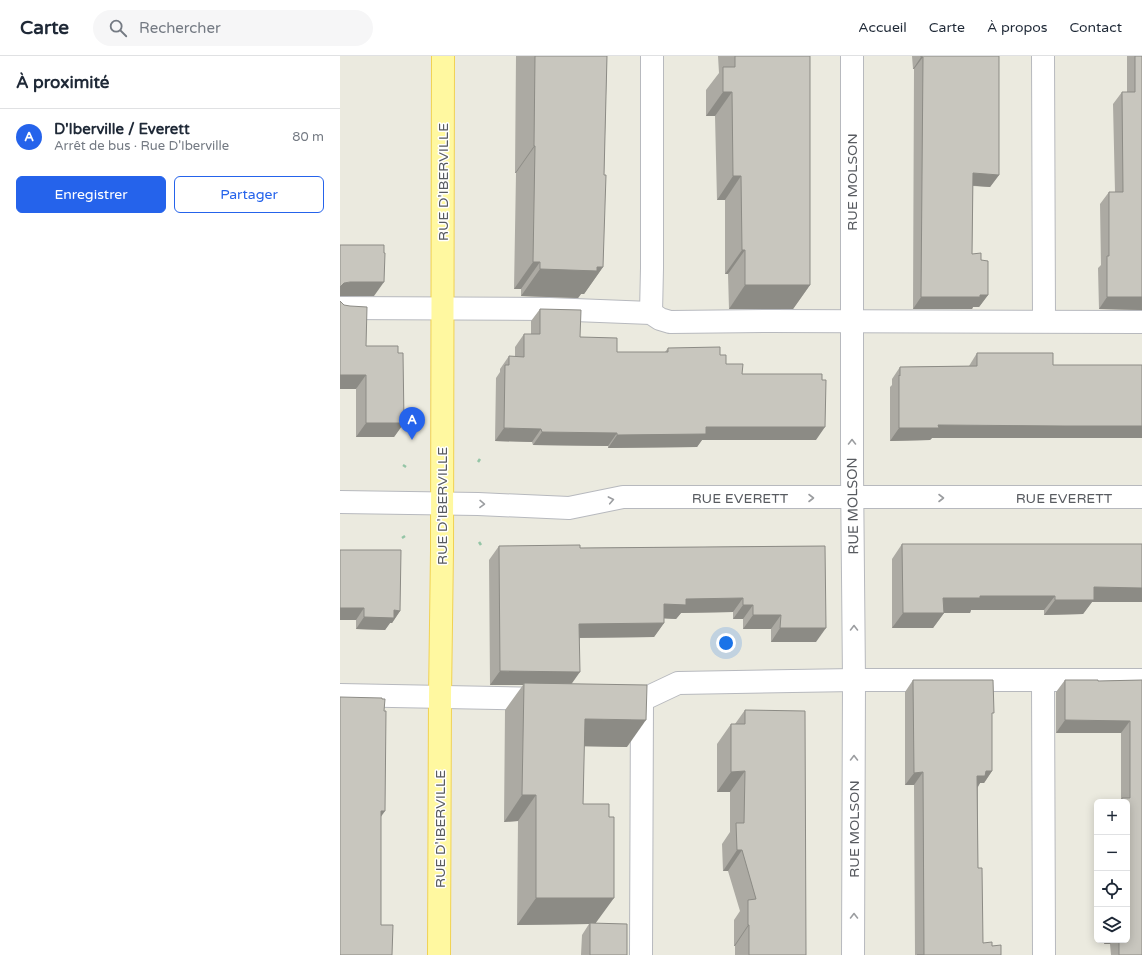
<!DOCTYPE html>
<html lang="fr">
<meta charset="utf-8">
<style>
:root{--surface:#fff;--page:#f6f6f7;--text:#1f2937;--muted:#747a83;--line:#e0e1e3;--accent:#2563eb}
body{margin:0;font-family:"Varela Round",sans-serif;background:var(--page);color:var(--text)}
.controls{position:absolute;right:12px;bottom:12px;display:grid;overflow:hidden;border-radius:6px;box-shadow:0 2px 10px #0003}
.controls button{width:36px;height:36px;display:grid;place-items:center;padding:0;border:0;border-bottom:1px solid var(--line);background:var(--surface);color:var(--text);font:20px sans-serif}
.you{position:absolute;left:386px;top:587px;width:14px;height:14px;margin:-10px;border:3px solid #fff;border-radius:50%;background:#1a73e8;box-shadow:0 0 0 6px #1a73e833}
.badge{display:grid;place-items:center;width:26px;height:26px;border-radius:50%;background:var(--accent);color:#fff;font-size:13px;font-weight:700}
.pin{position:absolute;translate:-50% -33px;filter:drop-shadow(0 1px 2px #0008)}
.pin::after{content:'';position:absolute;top:21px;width:14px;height:12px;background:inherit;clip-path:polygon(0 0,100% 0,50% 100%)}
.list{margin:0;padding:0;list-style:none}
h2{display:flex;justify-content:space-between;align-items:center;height:52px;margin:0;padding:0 16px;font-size:17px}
h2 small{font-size:13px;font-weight:400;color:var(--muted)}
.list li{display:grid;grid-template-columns:26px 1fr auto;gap:12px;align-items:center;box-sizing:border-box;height:56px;padding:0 16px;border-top:1px solid var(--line)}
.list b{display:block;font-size:15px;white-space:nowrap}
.list p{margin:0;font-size:13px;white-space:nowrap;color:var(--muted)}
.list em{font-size:13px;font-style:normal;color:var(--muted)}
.actions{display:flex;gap:8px;padding:12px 16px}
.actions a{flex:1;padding:9px 0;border:1px solid var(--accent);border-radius:6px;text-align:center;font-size:14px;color:var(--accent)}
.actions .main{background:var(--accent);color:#fff}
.icon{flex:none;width:22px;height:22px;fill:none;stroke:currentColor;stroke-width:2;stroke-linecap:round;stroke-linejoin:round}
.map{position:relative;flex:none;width:802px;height:899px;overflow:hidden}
header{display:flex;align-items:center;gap:24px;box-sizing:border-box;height:56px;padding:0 20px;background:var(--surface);border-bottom:1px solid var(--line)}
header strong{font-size:19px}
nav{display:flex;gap:22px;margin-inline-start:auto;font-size:14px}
.search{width:280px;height:36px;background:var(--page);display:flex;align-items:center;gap:10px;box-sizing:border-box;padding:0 14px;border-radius:22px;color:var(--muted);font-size:15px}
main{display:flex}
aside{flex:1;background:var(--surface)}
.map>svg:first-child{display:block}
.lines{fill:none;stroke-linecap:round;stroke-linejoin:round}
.minor-casing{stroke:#b7b9be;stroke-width:24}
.major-casing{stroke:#f1d252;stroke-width:24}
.path{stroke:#94c5a6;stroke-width:2.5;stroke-dasharray:4 2;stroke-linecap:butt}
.minor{stroke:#fff;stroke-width:22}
.major{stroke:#fff8a0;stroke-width:22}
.wall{fill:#acaaa3}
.shaded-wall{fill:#8c8b85}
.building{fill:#c8c6be;stroke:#8c8b85}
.oneway{stroke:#9b9da0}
.labels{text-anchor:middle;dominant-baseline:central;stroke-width:3;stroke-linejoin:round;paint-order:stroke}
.street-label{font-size:14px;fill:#585b60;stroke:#fff}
</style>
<header>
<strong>Carte</strong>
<div class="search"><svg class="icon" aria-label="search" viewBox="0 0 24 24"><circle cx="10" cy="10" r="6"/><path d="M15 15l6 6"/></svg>Rechercher</div>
<nav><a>Accueil</a><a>Carte</a><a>À propos</a><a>Contact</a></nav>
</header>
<main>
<aside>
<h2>À proximité<small></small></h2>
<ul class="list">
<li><span class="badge">A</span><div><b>D'Iberville / Everett</b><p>Arrêt de bus · Rue D'Iberville</p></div><em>80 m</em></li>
</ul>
<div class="actions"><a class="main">Enregistrer</a><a>Partager</a></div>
</aside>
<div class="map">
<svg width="802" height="899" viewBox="0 0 802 899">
<rect width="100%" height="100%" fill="#ebeadf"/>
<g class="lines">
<defs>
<g id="minor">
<path d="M512,0V416L514,624L513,899"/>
<path d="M703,0L704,265"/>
<path d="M0,252L209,253L311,257L320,263L330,266L429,265L802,266"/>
<path d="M311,257L312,212V0"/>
<path d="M0,446L138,448L229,452L283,441H802"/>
<path d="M703,625L704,899"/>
<path d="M0,639L203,643"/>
<path d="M277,644H302L338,627L514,624H802"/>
<path d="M301,899L302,644"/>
</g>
<path id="major" d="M99,899L100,641L102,495L103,0"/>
</defs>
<!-- minor casing -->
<use href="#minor" class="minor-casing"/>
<!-- major casing -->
<use href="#major" class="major-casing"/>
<!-- path -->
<g class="path">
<path d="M138,406L140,403"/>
<path d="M63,409L66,411"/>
<path d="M62,482L65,480"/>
<path d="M139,486L141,489"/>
</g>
<!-- minor -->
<use href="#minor" class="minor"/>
<!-- major -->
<use href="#major" class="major"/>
</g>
<!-- wall -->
<g class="wall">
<path d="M176,0H267L264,119L263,211L244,238H241L238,242L181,240V233H174L176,117H175Z"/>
<path d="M378,0H470V229L453,253H389L388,218H385V144H377L375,60H366V34L379,17Z"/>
<path d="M572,0H659V119L650,131L633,130L632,198L641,204L648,239L639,251H633L632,253H573L574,13H573Z"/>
<path d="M787,0H802V254L759,253L758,212L761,209L760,148L769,136H775L773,48L782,36H787Z"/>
<path d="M200,253L240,281L277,296H325L328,292L380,299L386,308L402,318L476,384H362L357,391L268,392V390L193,389L192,386L155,385L156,322L160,316V313L169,300L175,301V291L184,278H191V265Z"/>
<path d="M26,290L58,297L64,367L54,381H16V333Z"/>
<path d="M637,297L713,309H802V382H592L590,384L550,385V331L552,329V323L560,311L629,310Z"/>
<path d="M562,488H802V546H752L743,558L704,559V554H631L630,557H604L593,572H552V503Z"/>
<path d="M159,490L240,492L485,490L476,586H431V573H403V563H393V556L341,557L336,563L324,562V567L314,581L240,582L231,628L287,691L244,690L243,748L256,867L287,899H241L242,879L249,868L177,869L178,765L164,766L165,654L183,629H150L149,504Z"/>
<path d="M0,494L60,555L52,567H50L45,574L16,573V564H0Z"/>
<path d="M573,624L652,660V715L644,727H640L638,731V812L643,887L652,890L661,899H575L574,729H565V636Z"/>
<path d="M725,624L758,625L802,624V899H771L770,888H764V884H787V746H780L781,744V677H716V636Z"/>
<path d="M405,654L466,899H395V890H394V864L400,855L388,815H383L382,788L390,776V736H377V688L391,668H395Z"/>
</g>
<!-- shaded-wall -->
<g class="shaded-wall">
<path d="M581,1H583L574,13H573Z"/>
<path d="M383,36H392L375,60H366Z"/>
<path d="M194,90H195L176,117H175Z"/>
<path d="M633,117L659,119L650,131L625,129Z"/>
<path d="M393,120H401L385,144H377Z"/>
<path d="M402,194H405L388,218H385Z"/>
<path d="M193,206H200L181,233H174Z"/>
<path d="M257,211H263L244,238H241L238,242L181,240L200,213Z"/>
<path d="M10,226H44L34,240H0V231L4,227Z"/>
<path d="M405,229H470L453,253H389Z"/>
<path d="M640,239H648L639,251H633L632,253H573L581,241Z"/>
<path d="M767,241H802V254L759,253Z"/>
<path d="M0,319H26L16,333H0Z"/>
<path d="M26,367H64L54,381H16Z"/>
<path d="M598,369L802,370V382H592L590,384L550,385L559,372Z"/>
<path d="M366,371H485L476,384H362L357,391L268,392L277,379Z"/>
<path d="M164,372L201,373L192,386L155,385Z"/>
<path d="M202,376L277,377L268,390L193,389Z"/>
<path d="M754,531L802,532V546H752L743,558L704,559L715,544Z"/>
<path d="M640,540H715L704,554H631L630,557H593L603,542Z"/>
<path d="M403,542L393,556L341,557L336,563L314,562L324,548L346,543Z"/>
<path d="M403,549H413L403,563H393Z"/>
<path d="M0,552H24L16,564H0Z"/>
<path d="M54,554L60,555L52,567H50L45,574L16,573L24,561Z"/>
<path d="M563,557H604L593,572H552Z"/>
<path d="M413,559H441L431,573H403Z"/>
<path d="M324,567L314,581L230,582L239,568Z"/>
<path d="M440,572H486L476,586H431Z"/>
<path d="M160,615L240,616L230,630L184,627L183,629H150Z"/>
<path d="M245,663L306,664L287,691L226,690Z"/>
<path d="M725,664L790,665L781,677H716Z"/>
<path d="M405,715L390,736H377L391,716Z"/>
<path d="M646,715H652L644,727H640L637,732V720Z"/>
<path d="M583,716L574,729H565L574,717Z"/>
<path d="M182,739H196L178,765L164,766Z"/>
<path d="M41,755H45L38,765Z"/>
<path d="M397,794H402L388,815H383Z"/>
<path d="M196,842H274L255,868L250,867L249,868L177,869Z"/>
<path d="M408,869H409L395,890H394Z"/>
<path d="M767,884H773L770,888H764Z"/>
</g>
<!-- building -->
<g class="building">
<path d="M195,0H267L264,119H266L263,211H257V215L200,213V206H193L195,90H194Z"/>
<path d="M395,0H470V229H405V194H402L401,120H393L392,36H383V11H395Z"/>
<path d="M581,0H659V119L633,117L632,198L641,197V204L648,205V239H640V241H581L583,1H581Z"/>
<path d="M795,0H802V241H767V200H769V136H783L782,36H795Z"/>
<path d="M0,189H44V197H45L44,226H10L4,227L0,231Z"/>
<path d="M0,245L4,249L10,250L27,251L26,290H58V297H63L64,367H26V319H0Z"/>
<path d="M200,253L241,254L240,281L277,282V296H328V292L380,291V299H386V308H403L402,318H482V324H486L485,371H366V378L277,379V377L202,376L201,373L164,372L165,309H169V300L184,301V278H200Z"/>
<path d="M637,297H713V309H802V370H725L598,369L599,372H559V319L560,320V311L637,310Z"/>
<path d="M562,488H802V532L754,531V544H715V540H640V542H603L604,557H563Z"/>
<path d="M240,489V492L485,490L486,572H440L441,559H413V549H403V542L346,543V549L324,548V567L239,568L240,616L160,615L159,490Z"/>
<path d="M0,494H61L60,555L54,554V562L24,561V552H0Z"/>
<path d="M573,624H653L654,657H652V715H646L645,720H637L638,812H642L643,887L652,886V890L661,889V899H577H584L583,716L574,717Z"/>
<path d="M725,624H758V625L802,624V899H779V884H787V746H782V742H790V665L725,664Z"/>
<path d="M184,627L307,629L306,664L245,663L243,748H269V761H274V842H196V739H182Z"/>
<path d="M0,641L42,642V643H45L44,655H46L45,755H41V869H53L52,899H0Z"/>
<path d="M405,654L465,655L466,899H409V869H408V844L416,843L402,794H397L396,767H404L405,715L391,716V668H405Z"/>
<path d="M250,867L287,868V899H250Z"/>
</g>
<!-- one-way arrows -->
<defs><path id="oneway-chevron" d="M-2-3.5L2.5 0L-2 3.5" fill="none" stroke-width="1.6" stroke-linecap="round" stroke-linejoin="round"/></defs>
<g class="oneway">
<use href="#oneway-chevron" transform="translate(512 386) rotate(-90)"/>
<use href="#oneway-chevron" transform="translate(471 442)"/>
<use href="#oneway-chevron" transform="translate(601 442)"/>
<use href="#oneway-chevron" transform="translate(271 444) rotate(-11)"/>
<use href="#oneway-chevron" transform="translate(142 448) rotate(1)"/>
<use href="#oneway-chevron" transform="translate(514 572) rotate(-90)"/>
<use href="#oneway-chevron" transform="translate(514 702) rotate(-90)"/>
<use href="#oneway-chevron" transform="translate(514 860) rotate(-90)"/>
</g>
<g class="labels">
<!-- street labels -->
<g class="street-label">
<text transform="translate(103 126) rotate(-90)">RUE D'IBERVILLE</text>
<text transform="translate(512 126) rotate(-90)">RUE MOLSON</text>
<text x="400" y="442">RUE EVERETT</text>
<text x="724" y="442">RUE EVERETT</text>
<text transform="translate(102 450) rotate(-90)">RUE D'IBERVILLE</text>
<text transform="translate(513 450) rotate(-91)">RUE MOLSON</text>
<text transform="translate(100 773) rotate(-90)">RUE D'IBERVILLE</text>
<text transform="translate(514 773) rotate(-90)">RUE MOLSON</text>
</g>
</g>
</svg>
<div class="controls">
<button>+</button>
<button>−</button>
<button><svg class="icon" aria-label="locate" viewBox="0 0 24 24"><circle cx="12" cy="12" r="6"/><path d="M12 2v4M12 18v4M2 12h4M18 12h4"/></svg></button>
<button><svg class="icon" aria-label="layers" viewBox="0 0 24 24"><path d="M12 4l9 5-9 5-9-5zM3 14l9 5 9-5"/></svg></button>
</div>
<div class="you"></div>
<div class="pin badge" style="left:72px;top:384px">A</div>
</div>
</main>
